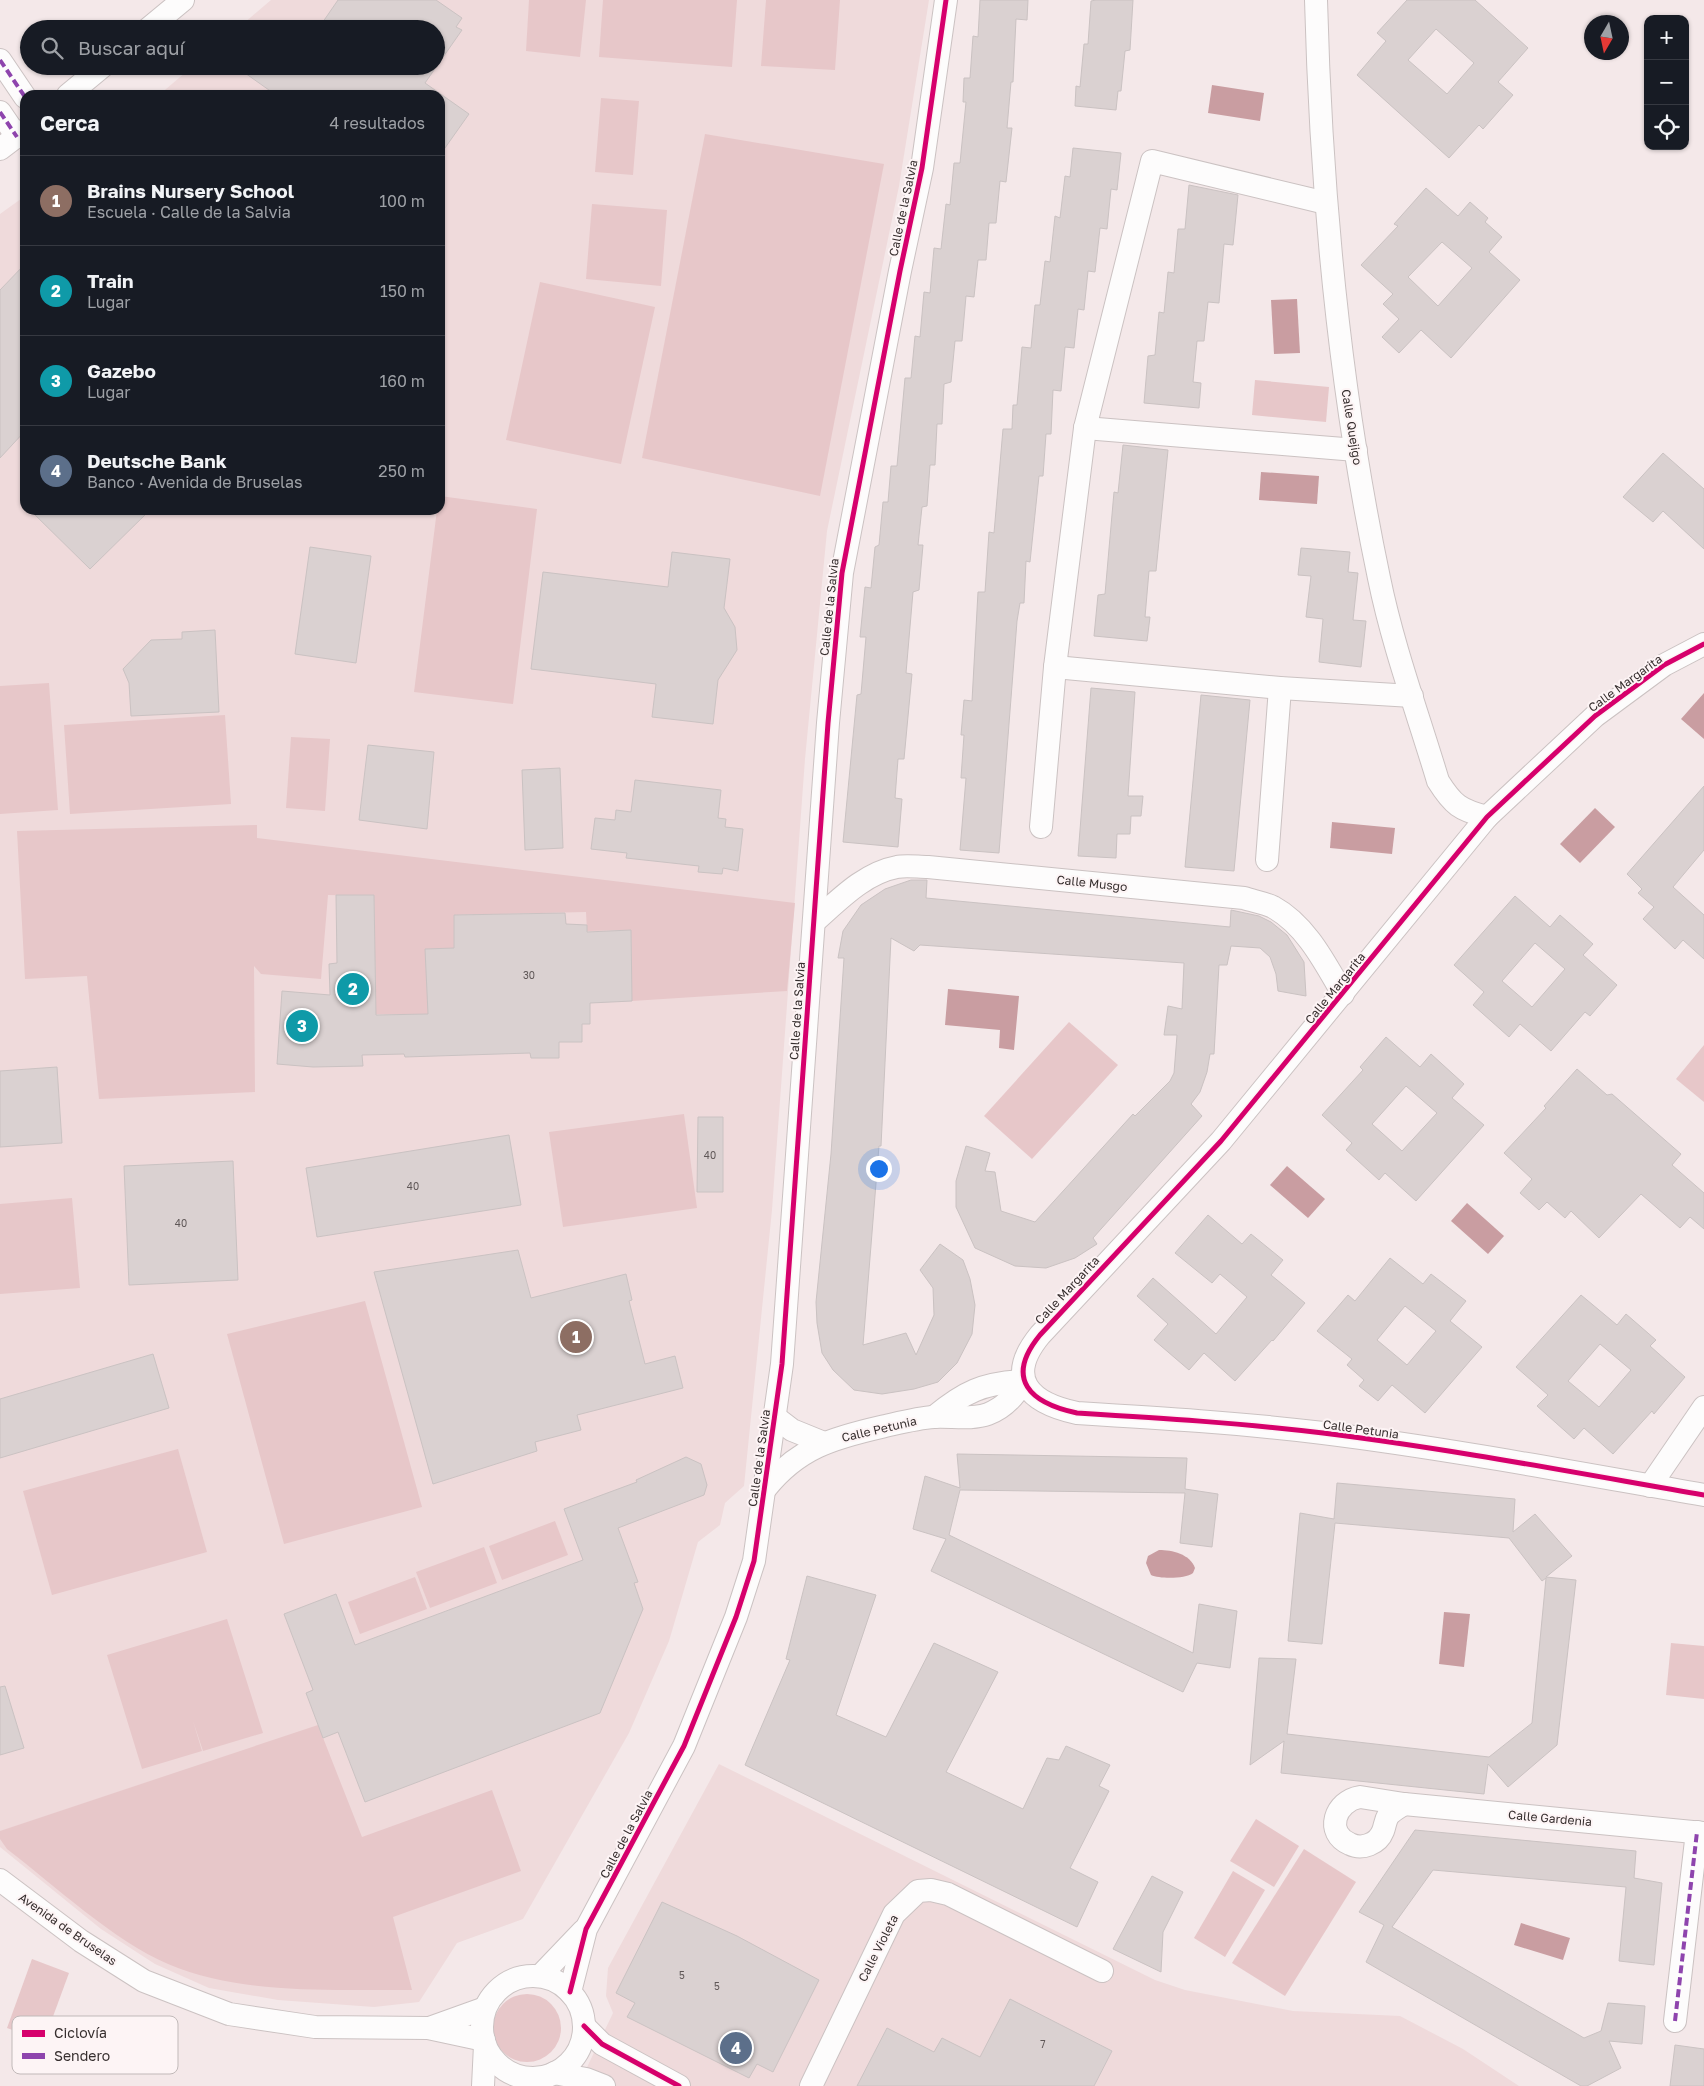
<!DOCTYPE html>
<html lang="es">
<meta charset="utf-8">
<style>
:root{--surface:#171b24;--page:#242831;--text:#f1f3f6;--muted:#9ea1a6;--line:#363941;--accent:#7c3aed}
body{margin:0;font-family:"Golos Text",sans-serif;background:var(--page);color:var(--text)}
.controls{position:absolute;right:15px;top:15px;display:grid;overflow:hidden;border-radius:10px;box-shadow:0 1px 4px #0004}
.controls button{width:45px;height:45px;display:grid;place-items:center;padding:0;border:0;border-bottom:1px solid var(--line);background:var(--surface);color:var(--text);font:25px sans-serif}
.compass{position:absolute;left:1584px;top:15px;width:45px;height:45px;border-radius:50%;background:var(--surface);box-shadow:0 1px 4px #0004;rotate:189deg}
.you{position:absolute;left:878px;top:1168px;width:18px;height:18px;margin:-12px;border:4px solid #fff;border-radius:50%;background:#1a73e8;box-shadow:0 0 0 8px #1a73e833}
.badge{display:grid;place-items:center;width:32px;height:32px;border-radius:50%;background:var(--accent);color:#fff;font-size:16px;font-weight:700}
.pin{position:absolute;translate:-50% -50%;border:2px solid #fff;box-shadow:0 1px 5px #0006}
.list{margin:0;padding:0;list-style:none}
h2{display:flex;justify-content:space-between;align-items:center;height:65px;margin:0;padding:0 20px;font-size:21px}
h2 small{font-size:16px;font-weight:400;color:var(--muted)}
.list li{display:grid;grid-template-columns:32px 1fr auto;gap:15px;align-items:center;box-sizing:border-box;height:90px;padding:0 20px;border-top:1px solid var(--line)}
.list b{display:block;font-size:19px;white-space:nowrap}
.list p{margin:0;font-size:16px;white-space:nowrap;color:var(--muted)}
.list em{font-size:16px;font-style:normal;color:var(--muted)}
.icon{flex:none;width:28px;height:28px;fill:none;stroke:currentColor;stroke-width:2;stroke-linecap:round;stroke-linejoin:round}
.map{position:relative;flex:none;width:1704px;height:2086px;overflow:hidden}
.search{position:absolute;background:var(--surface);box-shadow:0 1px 4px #0004;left:20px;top:20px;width:425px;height:55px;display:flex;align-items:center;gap:12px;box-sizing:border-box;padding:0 18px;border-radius:28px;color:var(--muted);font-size:19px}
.panel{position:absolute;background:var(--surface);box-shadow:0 1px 4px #0004;left:20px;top:90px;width:425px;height:425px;border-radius:15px}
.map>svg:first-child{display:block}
.built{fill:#efdadb}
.green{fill:#e7c7c9}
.water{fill:#c99da1}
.building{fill:#dad1d1;stroke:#cac2c2;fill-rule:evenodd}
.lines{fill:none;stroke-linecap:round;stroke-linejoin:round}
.street-casing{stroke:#cbc2c2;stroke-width:24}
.street{stroke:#fdfcfc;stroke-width:22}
.quiet{stroke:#8e44ad;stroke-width:4;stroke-dasharray:8 4;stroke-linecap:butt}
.cycleway-casing{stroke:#fdf4f5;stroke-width:8}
.cycleway{stroke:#d6006c;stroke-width:5}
.labels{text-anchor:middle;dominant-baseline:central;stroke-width:4;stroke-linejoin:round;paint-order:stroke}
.number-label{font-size:10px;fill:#5f5757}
.street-label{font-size:12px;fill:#362e2e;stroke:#fdf4f5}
.key{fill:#fdf4f5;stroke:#c1b9b9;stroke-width:1}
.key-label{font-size:14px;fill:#362e2e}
</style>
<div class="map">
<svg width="1704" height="2086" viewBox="0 0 1704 2086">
<rect width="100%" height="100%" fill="#f4e8e9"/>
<!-- built -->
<g class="built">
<path d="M271,0H929L899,186L827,531L805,759L772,1210L744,1486L725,1503L720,1525L698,1542L669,1641L629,1733L523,1919L457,1943L419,2002L374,2007L278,2000L209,1988L155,1964L101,1929L0,1847V214L25,196V510H440V95H159L193,66H436V29H237Z"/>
<path d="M719,1764L1155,1980L1185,1990L1293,2011L1400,2016L1463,2049L1519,2086H578L613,2013L606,1996L608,1968Z"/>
</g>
<!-- green -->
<g class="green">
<path d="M529,0H586L580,57L526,51Z"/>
<path d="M603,0H737L732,67L599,57Z"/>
<path d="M766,0H840L835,70L761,66Z"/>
<path d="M601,98L639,101L633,175L595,172Z"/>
<path d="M705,134L884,164L820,496L642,458Z"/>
<path d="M592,204L667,210L661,286L586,279Z"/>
<path d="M540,282L655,307L621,464L506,440Z"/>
<path d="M1255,380L1329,387L1326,422L1252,415Z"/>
<path d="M440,496L537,509L513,704L414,692L437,510H440Z"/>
<path d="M49,683L58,810L0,814V686Z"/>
<path d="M225,715L231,804L70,814L64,725Z"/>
<path d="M291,737L330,739L325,811L286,808Z"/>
<path d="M257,825V838L795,903L787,991L632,1001L631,930L587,931L586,912L454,915V948L428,1014H376L374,896L328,895L321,979L261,974L254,966L255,1092L99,1099L87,976L25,979L17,831Z"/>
<path d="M1069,1022L1118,1065L1032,1159L984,1116Z"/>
<path d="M1704,1045V1102L1676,1079Z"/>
<path d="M684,1114L697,1208L563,1227L549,1132Z"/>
<path d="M72,1198L80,1288L0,1294V1204Z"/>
<path d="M365,1301L422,1507L284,1544L227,1334Z"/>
<path d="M178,1449L207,1552L52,1595L23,1491Z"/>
<path d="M555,1521L568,1555L502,1580L489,1546Z"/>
<path d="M484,1547L497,1583L430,1608L416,1572Z"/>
<path d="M415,1577L427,1609L360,1634L348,1602Z"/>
<path d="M227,1619L263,1733L203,1751L193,1721L202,1751L142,1769L107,1655Z"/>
<path d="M1671,1643L1704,1646V1699L1666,1695Z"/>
<path d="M318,1725L362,1837L492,1790L521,1871L393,1917L412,1990C331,1989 245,1996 168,1964C114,1941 54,1885 7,1849L0,1839V1831Z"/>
<path d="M1256,1819L1299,1846L1274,1887L1230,1861Z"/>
<path d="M1304,1849L1356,1882L1285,1996L1232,1963Z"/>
<path d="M1233,1871L1265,1890L1225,1957L1194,1938Z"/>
<path d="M32,1959L69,1973L44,2041L7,2028Z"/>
<circle cx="527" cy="2028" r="34"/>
</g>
<!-- water -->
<g class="water">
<path d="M1212,85L1264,93L1260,121L1208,113Z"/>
<path d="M1297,299L1300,353L1274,354L1271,300Z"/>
<path d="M1261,472L1319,476L1317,504L1259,500Z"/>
<path d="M1704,693V739L1681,719Z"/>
<path d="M1595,808L1615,827L1580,863L1560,844Z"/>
<path d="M1332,822L1395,828L1392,854L1330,848Z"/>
<path d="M948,989L1019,996L1014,1050L999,1048L1000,1030L945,1025Z"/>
<path d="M1287,1166L1325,1199L1308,1218L1270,1185Z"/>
<path d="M1467,1203L1504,1236L1488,1254L1451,1221Z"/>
<path d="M1159,1550C1172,1550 1190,1554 1195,1568L1193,1573C1185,1579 1160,1579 1151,1575L1146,1563L1148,1556Z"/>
<path d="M1444,1612L1470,1614L1464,1667L1439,1664Z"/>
<path d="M1521,1923L1570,1938L1563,1960L1514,1945Z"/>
</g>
<!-- building -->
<g class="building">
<path d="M338,0H436L462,18L456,27L462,30L425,83L469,114L440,155V95H276L235,66H436V29H318Z"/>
<path d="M980,0H1028L1027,20L1016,19L1013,82H1011L1007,128H1012L1006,182L1000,181L996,223H989L986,260H978L974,297L966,296L962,341H955L951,382L944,384L942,424H937L935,465H930L927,506L922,507L918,545H923L919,590L913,592L906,673L912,674L904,759H898L895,798L902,799L898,847L843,842L857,695L861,694L866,637H860L865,587L871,588L875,547L879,545L883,502H888L891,466H897L905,378H911L915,336L920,337L924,292L930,293L934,248L941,249L946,204L950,205L954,163H960L966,102H963L964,78H970L973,36L978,37Z"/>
<path d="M1096,0H1133L1130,50L1125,51L1121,91H1118L1116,110L1075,106L1076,86L1080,87L1084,44H1088L1091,1Z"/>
<path d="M1407,0H1475L1528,48L1498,82L1513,95L1483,129L1479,125L1449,158L1357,75L1386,41L1377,33ZM1436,29L1474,63L1447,94L1408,60Z"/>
<path d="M1073,148L1121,153L1117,190L1111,189L1107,229L1100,228L1095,272L1088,271L1084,310L1078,309L1074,348L1065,347L1061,391L1053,390L1051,434H1046L1043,476H1039L1030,562L1026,561L1024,603H1020L1017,621L999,853L960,850L966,778H961L964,735H961L964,700L972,701L978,592H985L989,532L994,533L1003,429H1012L1013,405H1017L1022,347L1031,348L1035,305H1040L1045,261L1050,262L1055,216L1060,218L1065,176L1070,177Z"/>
<path d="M1189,185L1238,195L1233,245L1224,244L1219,303L1208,302L1204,341H1197L1193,382L1201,383L1199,408L1144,403L1148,356L1155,355L1159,312L1164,313L1168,272L1174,273L1178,229H1185Z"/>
<path d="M1426,188L1458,216L1470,202L1488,218L1485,222L1502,237L1489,252L1520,280L1451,358L1421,330L1399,353L1382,337L1399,319L1383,304L1393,294L1361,265L1398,226L1394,224ZM1442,242L1472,268L1438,306L1408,277Z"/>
<path d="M25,264V431L0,458V290Z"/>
<path d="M1123,445L1168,450L1156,571H1149L1145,617H1150L1147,641L1094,636L1098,595L1105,594L1114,492L1118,493Z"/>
<path d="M1663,453L1704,489V549L1663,511L1653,522L1623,497Z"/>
<path d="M30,510H150L90,569Z"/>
<path d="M310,547L371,556L356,663L295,654Z"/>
<path d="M1301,548L1350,552L1348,572L1358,573L1353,620L1366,621L1361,667L1319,662L1323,619L1306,617L1311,576L1298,575Z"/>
<path d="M672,552L730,559L724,608L735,627L737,650L718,680L713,724L652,717L656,684L531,669L543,572L668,587Z"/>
<path d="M215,630L219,712L131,716L129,683L123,669L151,640L182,639V632Z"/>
<path d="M1091,688L1135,692L1128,796H1143L1141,816H1131L1130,834H1117L1116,858L1078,856Z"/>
<path d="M1201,695L1250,700L1234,871L1185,867Z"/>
<path d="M368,745L434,752L427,829L359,820Z"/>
<path d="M560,768L563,848L525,850L522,770Z"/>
<path d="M635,780L721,790L718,818L726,819L725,827L743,829L738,871L723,868L722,874L698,872L699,866L626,858L627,853L591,849L595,818L615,820L616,810L631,812Z"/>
<path d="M1704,786V850L1673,887L1704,915V959L1683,940L1675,949L1643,919L1654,907L1638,893L1642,889L1627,874Z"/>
<path d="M911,880H927L926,898L1230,927L1231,910L1259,916L1271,922L1287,935L1304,962L1306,996L1278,991L1276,974L1270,957L1260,948L1231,946L1227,965H1219L1214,1054H1210L1207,1072L1200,1092L1191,1104L1202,1116L1093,1238L1097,1244L1075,1258L1046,1268L1015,1266L975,1248L956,1207V1181L966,1146L990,1153L985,1171L995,1172L1001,1211L1035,1222L1133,1114L1135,1116L1170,1081L1174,1073L1177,1035H1164L1168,1006L1182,1009L1184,963L920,945L914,951L891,938L881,1146H879L863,1345L906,1333L916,1355L934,1315L933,1288L920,1270L940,1244L963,1260L970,1279L975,1305L972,1334L957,1363L938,1382L914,1389L882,1394L854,1390L833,1370L822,1353L817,1323L816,1302L831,1154L844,958H838L843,931L861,905L885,889Z"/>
<path d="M336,895H374L376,1015L428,1014L425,949L454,948V915L565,913L566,924L587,925V932L631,930L632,1001L590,1003V1024H582V1042H559V1058H531L530,1053L405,1057L404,1054L362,1055L363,1066L313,1067L277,1064L282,991L330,995L329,964L337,963Z"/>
<path d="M1515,896L1550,927L1560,915L1593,944L1583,955L1617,985L1590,1016L1585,1012L1551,1051L1520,1024L1509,1037L1473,1005L1484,992L1454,965ZM1535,943L1565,969L1532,1007L1502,981Z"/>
<path d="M1386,1037L1420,1067L1431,1054L1464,1084L1452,1098L1484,1125L1416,1201L1385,1173L1379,1180L1346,1150L1352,1143L1322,1115L1363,1070L1360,1067ZM1406,1086L1437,1113L1402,1151L1372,1124Z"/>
<path d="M57,1067L62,1143L0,1147V1071Z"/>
<path d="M1577,1069L1607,1095L1612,1094L1681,1154L1672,1165L1704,1193V1229L1690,1217L1680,1228L1641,1194L1599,1238L1571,1211L1565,1218L1547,1202L1539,1210L1520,1193L1532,1179L1504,1153L1546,1108L1544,1106Z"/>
<path d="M698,1117H723V1192H697Z"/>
<path d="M509,1135L521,1205L317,1237L306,1168Z"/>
<path d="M233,1161L238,1280L129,1285L124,1166Z"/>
<path d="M1208,1215L1242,1244L1251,1234L1283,1260L1271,1275L1305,1303L1273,1341L1272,1340L1235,1381L1204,1353L1189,1370L1154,1340L1168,1324L1137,1296L1153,1278L1216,1334L1247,1297L1220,1274L1212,1283L1175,1253Z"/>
<path d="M518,1250L531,1298L626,1274L632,1300L629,1301L645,1364L675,1356L683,1388L577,1415L581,1430L535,1442L537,1451L433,1484L374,1272Z"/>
<path d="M1390,1258L1423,1284L1431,1274L1466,1301L1450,1321L1482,1347L1425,1413L1392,1385L1378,1401L1359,1386L1364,1380L1347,1365L1352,1359L1317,1331L1348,1295L1355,1301ZM1405,1306L1436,1331L1407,1365L1377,1340Z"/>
<path d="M1581,1295L1617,1325L1626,1314L1656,1340L1650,1346L1685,1377L1654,1414L1652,1411L1613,1454L1584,1428L1574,1439L1537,1406L1548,1395L1516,1367ZM1600,1344L1631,1370L1599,1407L1568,1381Z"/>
<path d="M153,1354L169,1408L0,1458V1399Z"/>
<path d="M957,1454L1187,1458L1185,1489L1218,1494L1212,1547L1180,1543L1185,1493L960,1490L949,1535L1193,1653L1199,1604L1237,1611L1230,1668L1197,1663L1183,1692L931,1571L946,1539L913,1529L925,1476L960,1488Z"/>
<path d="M686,1457L701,1464L707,1485L704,1495L618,1528L638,1582L634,1583L643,1609L600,1713L365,1802L338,1732L323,1738L306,1693L313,1690L284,1614L336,1594L355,1645L583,1560L564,1509L637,1482L636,1480Z"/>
<path d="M1337,1483L1515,1499L1513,1532L1535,1514L1572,1556L1546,1577L1576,1580L1557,1745L1508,1787L1488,1764L1484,1794L1281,1773L1284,1741L1250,1765L1259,1658L1296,1659L1287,1734L1489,1757L1532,1723L1546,1578L1542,1581L1509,1538L1335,1523L1322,1644L1288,1641L1300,1513L1334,1519Z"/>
<path d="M807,1576L876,1595L836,1715L886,1737L934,1643L998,1672L946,1772L1023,1809L1047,1758L1059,1760L1066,1746L1110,1765L1099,1786L1109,1791L1070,1868L1098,1882L1077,1927L745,1765L790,1660L786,1659Z"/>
<path d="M5,1686L24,1748L0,1755V1687Z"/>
<path d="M1415,1830L1636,1851L1634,1878L1662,1883L1654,1965L1619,1961L1626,1887L1433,1870L1392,1927L1584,2038L1601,2031L1608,2003L1645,2006L1642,2044L1609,2041L1621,2068L1587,2086H1581L1366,1962L1384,1925L1359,1912Z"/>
<path d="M1152,1876L1183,1892L1163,1932L1161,1972L1113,1949Z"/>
<path d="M662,1902L737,1936L819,1980L773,2072L757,2064L749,2078L627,2017L635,2003L616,1993Z"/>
<path d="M1010,1999L1112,2051L1094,2086H857L887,2028L934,2052L942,2038L980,2057Z"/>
<path d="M1675,2045L1704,2049V2086H1670Z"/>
</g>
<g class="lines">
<defs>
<g id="street">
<path d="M1316,0C1321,194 1339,388 1379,578C1393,647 1418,714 1438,781C1453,805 1460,810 1487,817"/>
<path d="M148,29L183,0"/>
<path d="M0,60L25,97"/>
<path d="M68,95L103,66"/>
<path d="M0,112L17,137"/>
<path d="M0,149L25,130"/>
<path d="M1085,428L1356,450"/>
<path d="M1704,644L1664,665L1595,716L1487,817L1221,1141L1040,1335C1004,1379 1030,1403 1077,1413C1159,1418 1241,1423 1323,1433C1451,1449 1577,1473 1704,1495"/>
<path d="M1055,667L1280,688L1412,696"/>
<path d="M1041,827L1055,667L1085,428L1152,161L1326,203"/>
<path d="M1267,860L1280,688"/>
<path d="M814,922C838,901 864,873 897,867C906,865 918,867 928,867L1244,898C1253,901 1265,903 1273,907C1306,925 1325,963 1343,994"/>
<path d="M775,1417L792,1430L824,1443"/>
<path d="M934,1417C964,1392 983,1383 1023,1381"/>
<path d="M1650,1486L1704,1407"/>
<path d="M766,1488C798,1448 833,1438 881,1427C899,1423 917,1418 934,1417C952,1416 971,1420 988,1414C1004,1408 1015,1396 1023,1381"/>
<path d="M1360,1797L1404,1804C1398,1808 1392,1811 1388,1816C1385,1821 1385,1826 1383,1831C1378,1844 1362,1850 1350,1844C1324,1833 1335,1801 1360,1797Z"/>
<path d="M1404,1804L1704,1833"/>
<path d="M0,1880L81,1941L144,1981L229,2014L315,2027L428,2028L484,2040"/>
<path d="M540,1976L583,1931"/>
<circle cx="533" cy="2027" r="51"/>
<path d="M570,1992L586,1929L684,1746L736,1617L754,1561L782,1364L828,723L842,573L900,271L922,168L946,0"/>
<path d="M1675,2021L1697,1832"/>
<path d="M584,2026L602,2044L679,2086"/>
<path d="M432,2027L485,2008"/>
<path d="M554,2073L586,2079L604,2086"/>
<path d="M483,2086L485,2045"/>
<path d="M811,2086L894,1914L918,1891L931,1890L948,1894L1102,1971"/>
</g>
</defs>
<!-- street casing -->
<use href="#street" class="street-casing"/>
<!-- street -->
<use href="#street" class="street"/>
<!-- quiet -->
<g class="quiet">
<path d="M0,60L25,97"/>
<path d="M0,112L17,137"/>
<path d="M1675,2021L1697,1832"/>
</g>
<defs>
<g id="cycleway">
<path d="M1704,644L1664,665L1595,716L1487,817L1221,1141L1040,1335C1004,1379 1030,1403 1077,1413C1159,1418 1241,1423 1323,1433C1451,1449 1577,1473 1704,1495"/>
<path d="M570,1992L586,1929L684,1746L736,1617L754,1561L782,1364L828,723L842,573L900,271L922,168L946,0"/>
<path d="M584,2026L602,2044L679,2086"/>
</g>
</defs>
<!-- cycleway casing -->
<use href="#cycleway" class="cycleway-casing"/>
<!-- cycleway -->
<use href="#cycleway" class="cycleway"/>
</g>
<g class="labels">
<!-- number labels -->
<g class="number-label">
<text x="529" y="975">30</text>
<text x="710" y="1155">40</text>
<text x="413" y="1186">40</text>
<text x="181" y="1223">40</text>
<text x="682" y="1975">5</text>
<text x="717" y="1986">5</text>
<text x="1043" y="2044">7</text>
</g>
<!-- street labels -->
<g class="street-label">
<text transform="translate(903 208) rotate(-78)">Calle de la Salvia</text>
<text transform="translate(1352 427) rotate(81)">Calle Quejigo</text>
<text transform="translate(829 607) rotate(-84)">Calle de la Salvia</text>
<text transform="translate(1625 683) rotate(-36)">Calle Margarita</text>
<text transform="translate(1092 883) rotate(6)">Calle Musgo</text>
<text transform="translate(1335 988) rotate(-51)">Calle Margarita</text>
<text transform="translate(797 1011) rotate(-86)">Calle de la Salvia</text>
<text transform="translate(1067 1290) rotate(-47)">Calle Margarita</text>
<text transform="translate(879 1429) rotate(-13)">Calle Petunia</text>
<text transform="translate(1361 1429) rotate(8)">Calle Petunia</text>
<text transform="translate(759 1458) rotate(-82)">Calle de la Salvia</text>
<text transform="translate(1550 1818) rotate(5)">Calle Gardenia</text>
<text transform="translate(626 1834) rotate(-62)">Calle de la Salvia</text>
<text transform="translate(68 1929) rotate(35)">Avenida de Bruselas</text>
<text transform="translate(878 1948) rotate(-63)">Calle Violeta</text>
</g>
</g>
<!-- legend -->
<rect x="12" y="2016" width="166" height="58" rx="8" class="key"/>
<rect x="22" y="2030" width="23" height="7" fill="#d6006c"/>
<rect x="22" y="2053" width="23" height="6" fill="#8e44ad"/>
<g class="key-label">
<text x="54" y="2038">Ciclovía</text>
<text x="54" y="2061">Sendero</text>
</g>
</svg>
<div class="controls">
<button>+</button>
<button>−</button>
<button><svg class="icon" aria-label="locate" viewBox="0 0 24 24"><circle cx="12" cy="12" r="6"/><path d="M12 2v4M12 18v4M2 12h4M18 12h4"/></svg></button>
</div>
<svg class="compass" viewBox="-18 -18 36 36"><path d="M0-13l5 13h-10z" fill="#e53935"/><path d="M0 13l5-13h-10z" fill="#9ea1a6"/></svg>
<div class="you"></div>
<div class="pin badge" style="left:576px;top:1337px;background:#8d6e63">1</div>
<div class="pin badge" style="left:353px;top:989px;background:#0f9aa8">2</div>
<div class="pin badge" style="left:302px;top:1026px;background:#0f9aa8">3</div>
<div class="pin badge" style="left:736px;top:2048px;background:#5c6f8a">4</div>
<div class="search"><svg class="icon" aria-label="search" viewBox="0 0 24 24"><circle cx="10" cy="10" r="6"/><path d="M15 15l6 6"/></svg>Buscar aquí</div>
<section class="panel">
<h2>Cerca<small>4 resultados</small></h2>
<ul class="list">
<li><span class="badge" style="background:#8d6e63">1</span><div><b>Brains Nursery School</b><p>Escuela · Calle de la Salvia</p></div><em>100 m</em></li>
<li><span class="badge" style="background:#0f9aa8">2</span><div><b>Train</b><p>Lugar</p></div><em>150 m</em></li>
<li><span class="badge" style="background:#0f9aa8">3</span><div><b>Gazebo</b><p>Lugar</p></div><em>160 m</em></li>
<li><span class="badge" style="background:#5c6f8a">4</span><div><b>Deutsche Bank</b><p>Banco · Avenida de Bruselas</p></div><em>250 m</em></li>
</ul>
</section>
</div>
